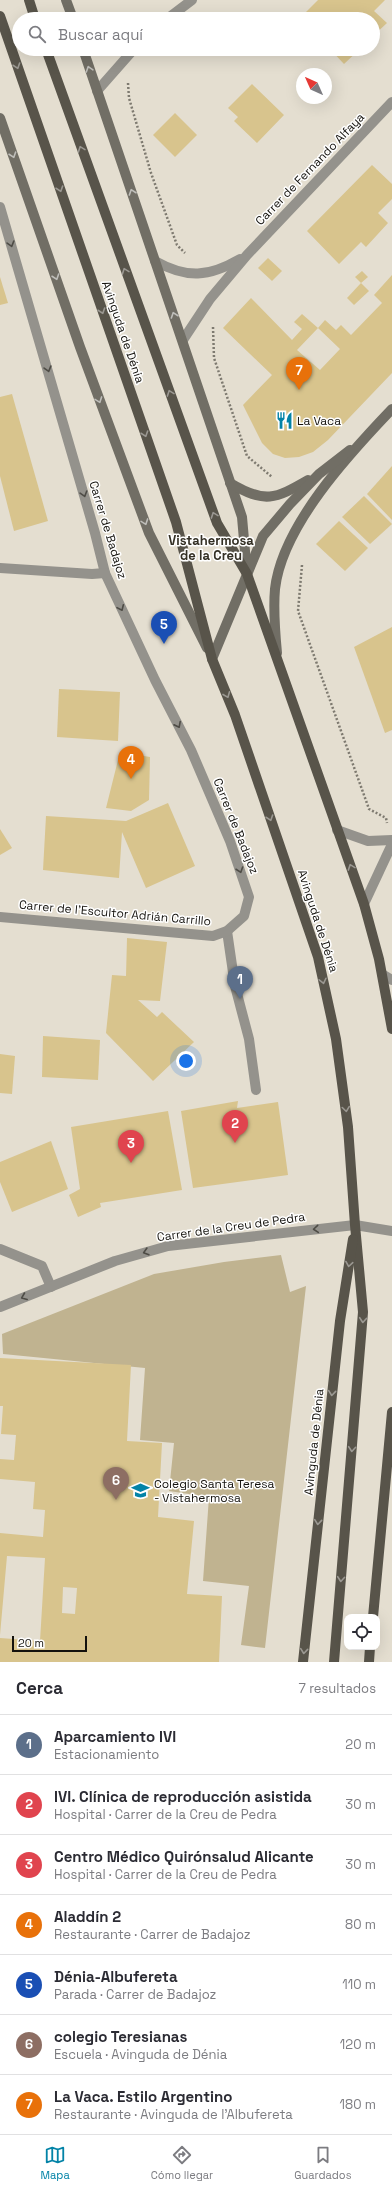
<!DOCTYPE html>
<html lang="es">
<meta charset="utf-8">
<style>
:root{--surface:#fff;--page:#f2f2f3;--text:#2b2b33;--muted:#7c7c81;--line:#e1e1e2;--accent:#0383a7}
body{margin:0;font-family:"Space Grotesk",sans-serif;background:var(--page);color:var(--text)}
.controls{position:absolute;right:12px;bottom:12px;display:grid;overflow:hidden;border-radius:8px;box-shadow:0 4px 16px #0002}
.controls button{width:36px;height:36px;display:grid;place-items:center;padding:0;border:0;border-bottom:1px solid var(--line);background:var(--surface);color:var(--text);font:20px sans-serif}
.compass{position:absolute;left:296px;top:68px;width:36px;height:36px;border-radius:50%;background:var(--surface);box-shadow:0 4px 16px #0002;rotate:315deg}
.scale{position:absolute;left:12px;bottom:10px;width:75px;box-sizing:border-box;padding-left:4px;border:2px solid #14120d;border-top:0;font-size:11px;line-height:14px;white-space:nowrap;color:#14120d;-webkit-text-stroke:3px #fff;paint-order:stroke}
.you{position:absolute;left:186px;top:1061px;width:14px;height:14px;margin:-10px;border:3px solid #fff;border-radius:50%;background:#1a73e8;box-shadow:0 0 0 6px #1a73e833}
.badge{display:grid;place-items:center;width:26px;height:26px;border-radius:50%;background:var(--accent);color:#fff;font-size:13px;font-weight:700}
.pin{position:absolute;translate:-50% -33px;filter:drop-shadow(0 1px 2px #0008)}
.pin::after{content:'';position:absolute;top:21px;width:14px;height:12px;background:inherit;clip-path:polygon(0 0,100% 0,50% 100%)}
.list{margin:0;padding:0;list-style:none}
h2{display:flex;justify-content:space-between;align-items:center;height:52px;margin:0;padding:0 16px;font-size:17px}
h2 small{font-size:13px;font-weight:400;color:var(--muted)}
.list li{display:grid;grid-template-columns:26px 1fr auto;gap:12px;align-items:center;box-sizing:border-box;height:60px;padding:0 16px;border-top:1px solid var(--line)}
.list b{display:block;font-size:15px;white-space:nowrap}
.list p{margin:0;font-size:13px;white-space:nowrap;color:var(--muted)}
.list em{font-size:13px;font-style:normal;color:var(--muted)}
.icon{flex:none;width:22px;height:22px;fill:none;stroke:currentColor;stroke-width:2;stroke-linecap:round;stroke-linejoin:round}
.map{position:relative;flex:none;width:392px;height:1662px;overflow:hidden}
.search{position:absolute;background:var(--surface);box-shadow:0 4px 16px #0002;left:12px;right:12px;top:12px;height:44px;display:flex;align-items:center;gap:10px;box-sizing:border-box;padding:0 14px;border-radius:22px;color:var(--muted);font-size:15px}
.sheet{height:472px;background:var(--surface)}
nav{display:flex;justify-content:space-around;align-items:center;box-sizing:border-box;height:56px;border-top:1px solid var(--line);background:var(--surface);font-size:11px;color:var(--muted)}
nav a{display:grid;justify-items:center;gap:2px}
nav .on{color:var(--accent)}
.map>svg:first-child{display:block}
.green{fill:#c0b390}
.building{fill:#d8c48d;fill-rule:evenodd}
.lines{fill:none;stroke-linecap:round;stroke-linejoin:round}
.path{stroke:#7e7a70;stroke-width:2.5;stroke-dasharray:2 2;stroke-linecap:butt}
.lane{stroke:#94928c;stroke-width:10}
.street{stroke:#94928c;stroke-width:10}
.secondary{stroke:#716e65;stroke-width:10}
.primary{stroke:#58544a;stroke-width:10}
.oneway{stroke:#9b9892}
.oneway2{stroke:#bfbeba}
.oneway3{stroke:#4e4c46}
.labels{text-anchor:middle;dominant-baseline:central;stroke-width:3;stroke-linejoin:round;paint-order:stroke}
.street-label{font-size:12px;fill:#14120d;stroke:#fff}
.poi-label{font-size:12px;fill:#14120d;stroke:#fff;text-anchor:start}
.neighbourhood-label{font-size:13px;font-weight:bold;fill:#343025;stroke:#fff}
</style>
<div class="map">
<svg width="392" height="1662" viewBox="0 0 392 1662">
<rect width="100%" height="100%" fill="#e4ded0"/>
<!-- green -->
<path class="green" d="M281,1255L290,1292L306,1286L265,1648L241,1645L249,1586L203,1581L209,1497L169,1491L174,1443L140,1440L145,1368L3,1354L2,1334L154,1274L224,1262Z"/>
<!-- building -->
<g class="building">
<path d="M318,0H385L374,11L387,23L373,36V19H299Z"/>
<path d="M330,49H360L344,64Z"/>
<path d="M252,84L284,115L257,143L234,121L238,117L228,108Z"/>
<path d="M175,113L197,135L175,157L153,135Z"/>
<path d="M372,165L392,184V199L378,213L388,223L366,247L361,242L339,264L307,231Z"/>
<path d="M268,258L282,271L272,281L258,268Z"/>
<path d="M362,271L368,277L361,283L355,277Z"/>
<path d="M392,275V373L328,440L313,452L299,457L285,458L273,454L262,443L243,405L272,375L223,328L251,298L292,340L302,329L294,322L302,314L318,328L325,320L336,330L341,325L351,335L382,303L374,295ZM318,328L340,349L320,370L297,350Z"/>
<path d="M0,277L8,303L0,305Z"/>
<path d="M361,283L369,291L354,305L347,298Z"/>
<path d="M12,394L48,521L14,531L0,476V397Z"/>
<path d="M392,466V520L367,494Z"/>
<path d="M364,496L392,524L370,544L342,517Z"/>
<path d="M339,521L368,548L345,571L316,544Z"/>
<path d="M392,627V730L385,733L354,647Z"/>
<path d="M59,689L120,692L118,741L57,737Z"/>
<path d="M120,752L150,757L149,800L131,811L106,808Z"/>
<path d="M168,803L195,866L146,888L122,832L119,878L43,870L46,816L126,821Z"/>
<path d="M0,829L12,848L0,855Z"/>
<path d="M127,938L167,942L160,1001L138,1000L157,1017L162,1012L194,1042L153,1081L106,1033L112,975L126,976Z"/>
<path d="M43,1036L100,1040L98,1080L42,1077Z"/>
<path d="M0,1054L15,1056L12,1094L0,1093Z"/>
<path d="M238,1101L237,1108L278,1102L288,1175L193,1188L181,1111Z"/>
<path d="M168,1111L182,1190L100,1203L101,1207L78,1217L69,1195L80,1189L71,1127Z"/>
<path d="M51,1141L68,1189L12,1212L0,1182V1162Z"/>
<path d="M0,1358L131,1365L127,1441L162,1443L158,1517L194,1521L187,1594L222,1596L219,1662H0V1638L40,1641L45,1558L7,1556L0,1635V1533L43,1537L45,1510L33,1509L35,1482L0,1479V1459L14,1460L16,1435L1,1434L3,1406H0ZM63,1587L77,1588L75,1614L62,1613Z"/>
</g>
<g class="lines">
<!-- path -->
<g class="path">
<path d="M128,83L129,98L151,173L177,245L185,253"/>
<path d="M213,327L214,358L247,456L272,477"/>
<path d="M302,565L298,611L369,809L386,818L387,823"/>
</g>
<!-- lane -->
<g class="lane">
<path d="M227,931L235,986L249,1039L256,1090"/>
<path d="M0,1249L42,1266L51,1287"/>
</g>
<!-- street -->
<g class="street">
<path d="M167,19L192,0"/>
<path d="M97,91L134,49"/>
<path d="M0,207L95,533L105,573L155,680L191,750L230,841L249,897L244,916L227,931L213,936L0,917"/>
<path d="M155,261C187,279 209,277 240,259"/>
<path d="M183,340L210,299L247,255L392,102"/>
<path d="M0,568L92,574L105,573"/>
<path d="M337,830L368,841L392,840"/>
<path d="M364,904L392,844"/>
<path d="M382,974L392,980"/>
<path d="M0,1307L115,1261L168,1246L355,1225L392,1231"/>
</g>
<!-- secondary -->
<g class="secondary">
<path d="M66,0L73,19"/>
<path d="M83,49L242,517L247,574"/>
<path d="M0,118L80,347L149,533L207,648"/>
<path d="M230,483C265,504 275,499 308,480"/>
<path d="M277,653C275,632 273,611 275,589C282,526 349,454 392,409"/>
<path d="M212,659L263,536L290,504L319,474L350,450"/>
</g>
<!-- primary -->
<g class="primary">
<path d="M29,0L35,19"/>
<path d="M0,16L176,522L212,659L235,715L318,957L336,1039L348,1127L355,1225L363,1312L334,1662"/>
<path d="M46,49L217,523L247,574L364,904L379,959L392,1029"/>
<path d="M373,1617L392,1412"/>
<path d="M303,1662L340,1321L353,1239"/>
<path d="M369,1662L370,1647"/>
</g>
</g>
<!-- one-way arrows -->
<defs><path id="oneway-chevron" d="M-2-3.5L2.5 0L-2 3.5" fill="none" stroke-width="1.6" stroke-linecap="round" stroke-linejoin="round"/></defs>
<g class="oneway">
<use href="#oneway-chevron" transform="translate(17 66) rotate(71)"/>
<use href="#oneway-chevron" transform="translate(81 149) rotate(-110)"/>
<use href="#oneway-chevron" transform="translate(60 189) rotate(71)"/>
<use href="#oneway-chevron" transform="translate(125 271) rotate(-110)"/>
<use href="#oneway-chevron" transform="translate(102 311) rotate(71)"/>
<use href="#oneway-chevron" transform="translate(170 393) rotate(-110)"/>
<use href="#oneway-chevron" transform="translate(145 434) rotate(71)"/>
<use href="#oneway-chevron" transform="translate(214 515) rotate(-110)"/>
<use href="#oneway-chevron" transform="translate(227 695) rotate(68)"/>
<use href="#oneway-chevron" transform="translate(270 818) rotate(71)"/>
<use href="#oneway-chevron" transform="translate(351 867) rotate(-110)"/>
<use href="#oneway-chevron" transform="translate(323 981) rotate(77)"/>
<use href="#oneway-chevron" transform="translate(346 1109) rotate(82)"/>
<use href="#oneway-chevron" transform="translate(349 1264) rotate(99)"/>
<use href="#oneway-chevron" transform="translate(363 1320) rotate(95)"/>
<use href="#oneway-chevron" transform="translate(332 1393) rotate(96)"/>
<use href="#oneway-chevron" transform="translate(352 1449) rotate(95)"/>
<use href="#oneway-chevron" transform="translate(318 1522) rotate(96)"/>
<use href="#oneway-chevron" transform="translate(341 1579) rotate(95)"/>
<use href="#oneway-chevron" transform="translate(304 1651) rotate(96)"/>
</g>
<g class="oneway2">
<use href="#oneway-chevron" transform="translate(89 69) rotate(-108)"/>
<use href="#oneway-chevron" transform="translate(13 155) rotate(71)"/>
<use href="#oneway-chevron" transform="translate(132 192) rotate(-109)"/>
<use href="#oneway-chevron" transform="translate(56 277) rotate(71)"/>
<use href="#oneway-chevron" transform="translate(174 315) rotate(-109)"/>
<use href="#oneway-chevron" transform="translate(99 400) rotate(70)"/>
<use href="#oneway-chevron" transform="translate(145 522) rotate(70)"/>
</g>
<g class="oneway3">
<use href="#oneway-chevron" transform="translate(11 244) rotate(74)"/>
<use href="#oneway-chevron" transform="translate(48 369) rotate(74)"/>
<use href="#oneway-chevron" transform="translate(84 494) rotate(73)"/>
<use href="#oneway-chevron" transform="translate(121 608) rotate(66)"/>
<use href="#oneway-chevron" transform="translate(178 725) rotate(63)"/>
<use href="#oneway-chevron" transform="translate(240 870) rotate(71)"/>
<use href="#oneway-chevron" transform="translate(316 1229) rotate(175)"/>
<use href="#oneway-chevron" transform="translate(146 1252) rotate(164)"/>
<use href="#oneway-chevron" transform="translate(24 1297) rotate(158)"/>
</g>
<!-- icons -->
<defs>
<symbol id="restaurant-bare" viewBox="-9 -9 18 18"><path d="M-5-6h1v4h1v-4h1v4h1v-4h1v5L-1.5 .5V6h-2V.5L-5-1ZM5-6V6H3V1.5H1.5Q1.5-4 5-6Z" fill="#0383a7" stroke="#fff" stroke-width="2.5" paint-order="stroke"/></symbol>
<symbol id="school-bare" viewBox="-9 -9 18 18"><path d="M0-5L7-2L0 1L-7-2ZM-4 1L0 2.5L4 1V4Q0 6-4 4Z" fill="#0383a7" stroke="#fff" stroke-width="2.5" paint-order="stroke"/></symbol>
</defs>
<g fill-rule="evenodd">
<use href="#restaurant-bare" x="272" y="408" width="25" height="25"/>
<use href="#school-bare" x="128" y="1478" width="25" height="25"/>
</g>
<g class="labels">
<!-- street labels -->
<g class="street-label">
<text transform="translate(310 169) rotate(-46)">Carrer de Fernando Alfaya</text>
<text transform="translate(123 332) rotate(71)">Avinguda de Dénia</text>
<text transform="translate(108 530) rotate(73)">Carrer de Badajoz</text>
<text transform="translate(236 826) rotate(68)">Carrer de Badajoz</text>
<text transform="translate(115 913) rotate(5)">Carrer de l'Escultor Adrián Carrillo</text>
<text transform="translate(318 921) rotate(72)">Avinguda de Dénia</text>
<text transform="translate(231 1227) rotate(-8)">Carrer de la Creu de Pedra</text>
<text transform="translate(314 1442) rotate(-84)">Avinguda de Dénia</text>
</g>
<!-- poi labels -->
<g class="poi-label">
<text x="297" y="421">La Vaca</text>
<text x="154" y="1484">Colegio Santa Teresa<tspan x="154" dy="14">- Vistahermosa</tspan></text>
</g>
<!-- neighbourhood labels -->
<g class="neighbourhood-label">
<text x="211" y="540">Vistahermosa<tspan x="211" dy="15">de la Creu</tspan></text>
</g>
</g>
</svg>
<div class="controls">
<button><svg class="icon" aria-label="locate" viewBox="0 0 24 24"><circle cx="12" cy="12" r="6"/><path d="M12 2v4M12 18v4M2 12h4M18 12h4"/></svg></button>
</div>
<svg class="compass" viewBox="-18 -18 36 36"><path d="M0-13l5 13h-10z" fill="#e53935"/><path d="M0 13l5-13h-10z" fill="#7c7c81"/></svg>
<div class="scale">20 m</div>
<div class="you"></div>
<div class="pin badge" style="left:240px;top:999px;background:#5c6f8a">1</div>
<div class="pin badge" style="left:235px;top:1143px;background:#e0444e">2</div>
<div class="pin badge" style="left:131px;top:1163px;background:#e0444e">3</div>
<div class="pin badge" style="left:131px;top:779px;background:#e8710a">4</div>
<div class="pin badge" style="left:164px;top:644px;background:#1a4fb4">5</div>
<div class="pin badge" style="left:116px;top:1500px;background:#8d6e63">6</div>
<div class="pin badge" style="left:299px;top:390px;background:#e8710a">7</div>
<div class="search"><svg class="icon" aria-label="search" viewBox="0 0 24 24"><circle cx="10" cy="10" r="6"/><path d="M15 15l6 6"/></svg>Buscar aquí</div>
</div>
<section class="sheet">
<h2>Cerca<small>7 resultados</small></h2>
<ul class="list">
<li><span class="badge" style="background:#5c6f8a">1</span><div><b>Aparcamiento IVI</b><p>Estacionamiento</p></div><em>20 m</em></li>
<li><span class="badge" style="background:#e0444e">2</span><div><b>IVI. Clínica de reproducción asistida</b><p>Hospital · Carrer de la Creu de Pedra</p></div><em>30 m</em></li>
<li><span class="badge" style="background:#e0444e">3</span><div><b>Centro Médico Quirónsalud Alicante</b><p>Hospital · Carrer de la Creu de Pedra</p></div><em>30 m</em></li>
<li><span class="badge" style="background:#e8710a">4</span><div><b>Aladdín 2</b><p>Restaurante · Carrer de Badajoz</p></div><em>80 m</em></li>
<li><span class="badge" style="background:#1a4fb4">5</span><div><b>Dénia-Albufereta</b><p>Parada · Carrer de Badajoz</p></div><em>110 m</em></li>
<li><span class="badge" style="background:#8d6e63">6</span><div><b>colegio Teresianas</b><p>Escuela · Avinguda de Dénia</p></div><em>120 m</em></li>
<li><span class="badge" style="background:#e8710a">7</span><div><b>La Vaca. Estilo Argentino</b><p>Restaurante · Avinguda de l'Albufereta</p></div><em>180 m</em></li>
</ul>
</section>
<nav>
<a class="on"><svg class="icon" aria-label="map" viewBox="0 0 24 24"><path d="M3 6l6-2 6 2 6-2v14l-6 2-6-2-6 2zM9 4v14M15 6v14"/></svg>Mapa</a>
<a><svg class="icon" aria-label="directions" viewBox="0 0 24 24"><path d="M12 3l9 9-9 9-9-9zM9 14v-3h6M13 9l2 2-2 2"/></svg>Cómo llegar</a>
<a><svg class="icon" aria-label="saved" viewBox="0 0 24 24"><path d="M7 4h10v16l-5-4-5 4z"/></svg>Guardados</a>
</nav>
